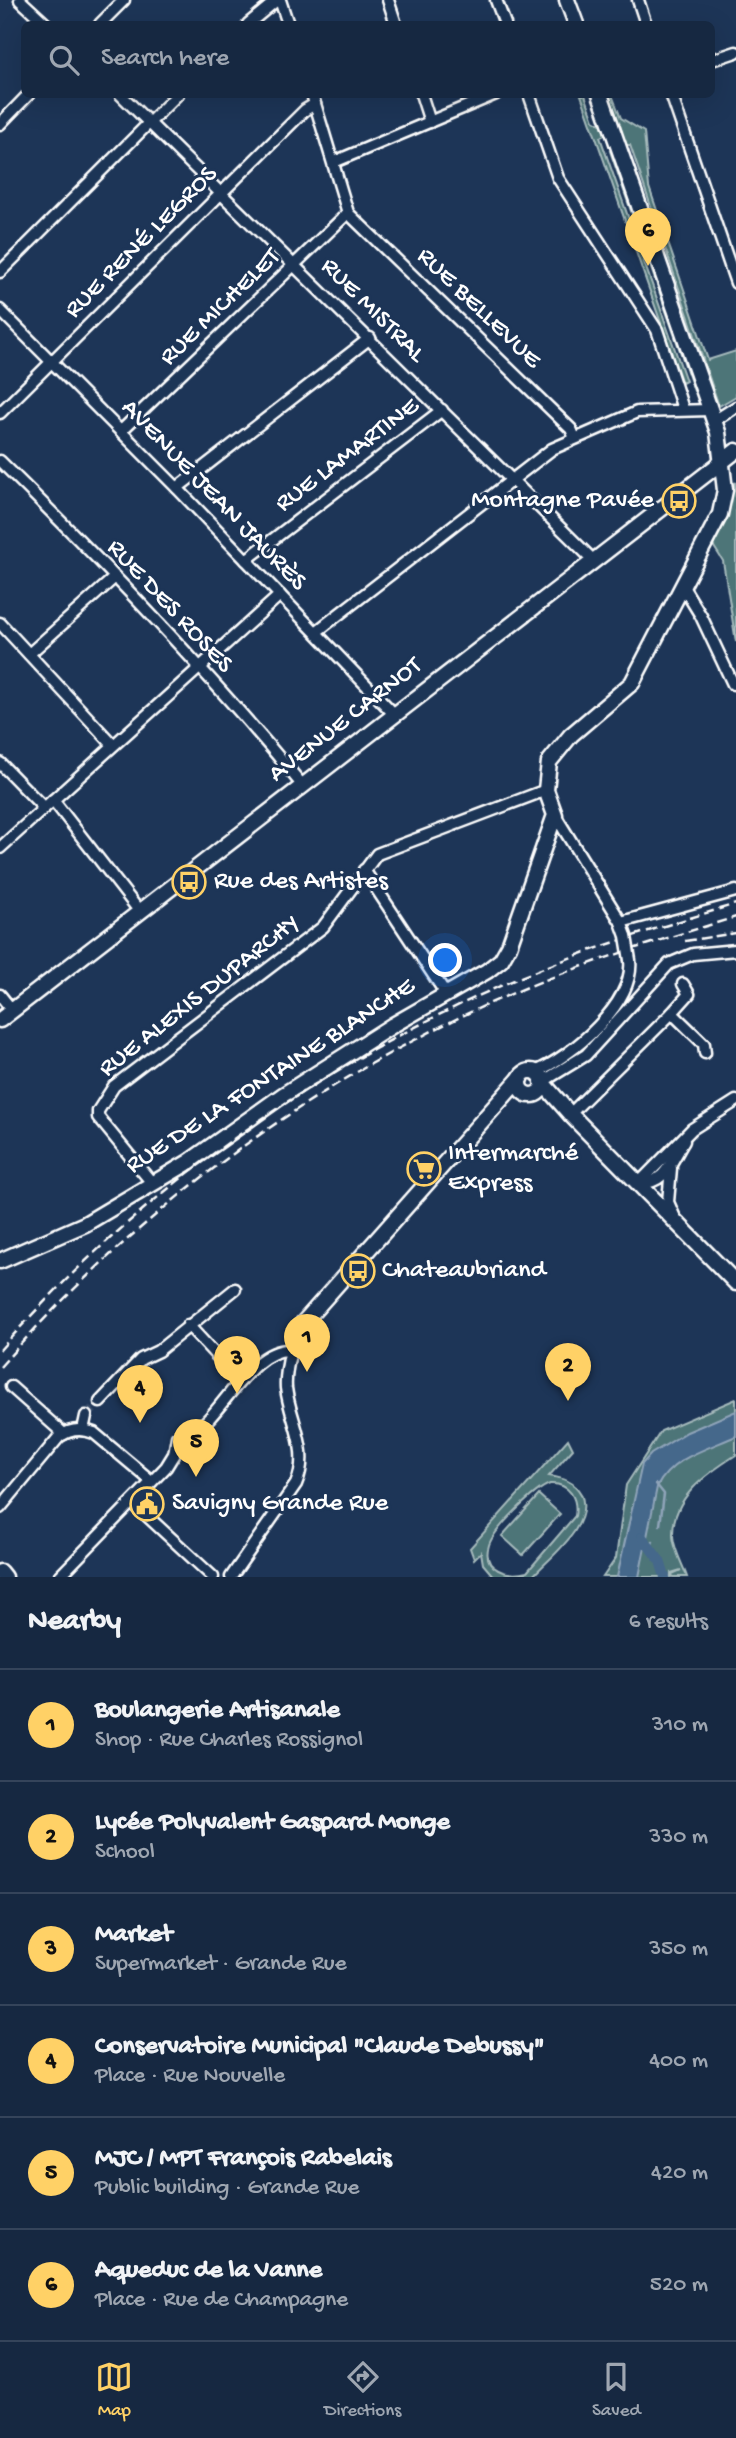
<!DOCTYPE html>
<meta charset="utf-8">
<style>
:root{--surface:#162841;--page:#23344c;--text:#f1f3f6;--muted:#9ea6b1;--line:#35445a;--accent:#ffd166}
body{margin:0;font-family:"Gochi Hand",sans-serif;background:var(--page);color:var(--text)}
.you{position:absolute;left:446px;top:961px;width:24px;height:24px;margin:-18px;border:5px solid #fff;border-radius:50%;background:#1a73e8;box-shadow:0 0 0 10px #1a73e833}
.badge{display:grid;place-items:center;width:46px;height:46px;border-radius:50%;background:var(--accent);color:#111;font-size:23px;font-weight:700}
.pin{position:absolute;translate:-50% -58px;filter:drop-shadow(0 2px 4px #0008)}
.pin::after{content:'';position:absolute;top:37px;width:24px;height:21px;background:inherit;clip-path:polygon(0 0,100% 0,50% 100%)}
.list{margin:0;padding:0;list-style:none}
h2{display:flex;justify-content:space-between;align-items:center;height:91px;margin:0;padding:0 28px;font-size:30px}
h2 small{font-size:23px;font-weight:400;color:var(--muted)}
.list li{display:grid;grid-template-columns:46px 1fr auto;gap:21px;align-items:center;box-sizing:border-box;height:112px;padding:0 28px;border-top:2px solid var(--line)}
.list b{display:block;font-size:26px;white-space:nowrap}
.list p{margin:0;font-size:23px;white-space:nowrap;color:var(--muted)}
.list em{font-size:23px;font-style:normal;color:var(--muted)}
.icon{flex:none;width:38px;height:38px;fill:none;stroke:currentColor;stroke-width:2;stroke-linecap:round;stroke-linejoin:round}
.map{position:relative;flex:none;width:736px;height:1577px;overflow:hidden}
.search{position:absolute;background:var(--surface);box-shadow:0 7px 28px #0002;left:21px;right:21px;top:21px;height:77px;display:flex;align-items:center;gap:18px;box-sizing:border-box;padding:0 24px;border-radius:10px;color:var(--muted);font-size:26px}
.sheet{height:763px;background:var(--surface)}
nav{display:flex;justify-content:space-around;align-items:center;box-sizing:border-box;height:98px;border-top:2px solid var(--line);background:var(--surface);font-size:19px;color:var(--muted)}
nav a{display:grid;justify-items:center;gap:4px}
nav .on{color:var(--accent)}
.map>svg:first-child{display:block}
.green{fill:#4e7578;stroke:#a6babc;stroke-width:2;fill-rule:evenodd}
.water{fill:#44678b;stroke:#8fa4b9;stroke-width:2}
.lines{fill:none;stroke-linecap:round;stroke-linejoin:round}
.stream{stroke:#8fa4b9;stroke-width:2.5}
.canal{stroke:#44678b;stroke-width:10}
.street-tunnel{stroke:#344968;stroke-width:10;stroke-dasharray:10 5;stroke-linecap:butt}
.street-casing{stroke:#fff;stroke-width:15}
.secondary-casing{stroke:#fff;stroke-width:19}
.street{stroke:#1d3557;stroke-width:10}
.secondary{stroke:#1d3557;stroke-width:14}
.rail{stroke:#fff;stroke-width:2.5;stroke-dasharray:10 5;stroke-linecap:butt}
.street-bridge-casing{stroke:#fff;stroke-width:15;stroke-linecap:butt}
.street-bridge{stroke:#1d3557;stroke-width:10}
.labels{text-anchor:middle;dominant-baseline:central;stroke-width:6;stroke-linejoin:round;paint-order:stroke}
.street-label{font-size:26px;fill:#fff;stroke:#1d3557}
.poi-label{font-size:26px;fill:#fff;stroke:#1d3557;text-anchor:start}
</style>
<div class="map">
<svg width="736" height="1577" viewBox="0 0 736 1577">
<rect width="100%" height="100%" fill="#1d3557"/>
<filter id="ink" filterUnits="userSpaceOnUse"><feTurbulence type="fractalNoise" baseFrequency=".0143" numOctaves="2"/><feDisplacementMap in="SourceGraphic" scale="14" xChannelSelector="R" yChannelSelector="G"/><feConvolveMatrix kernelMatrix="1 2 1 2 8 2 1 2 1" color-interpolation-filters="sRGB"/></filter>
<g filter="url(#ink)">
<!-- green -->
<g class="green">
<path d="M581,95H585L594,120L602,125L605,135L600,137L686,381L682,383Z"/>
<path d="M605,95H612L621,118L644,132L649,187L708,360L736,351V396L719,406L630,145H623Z"/>
<path d="M616,150L698,390L694,391L610,151Z"/>
<path d="M735,482L736,489V642L723,561L711,542L723,524Z"/>
<path d="M736,1399V1455C708,1473 672,1497 673,1535C673,1548 683,1565 687,1577H673L672,1574L681,1570L671,1573V1577H603L616,1558L626,1485L661,1431Z"/>
<path d="M568,1439L573,1449L549,1476C562,1478 574,1481 581,1494C594,1525 551,1556 533,1576L494,1577L483,1564L481,1552L474,1559L470,1548ZM550,1484C569,1483 578,1498 575,1516L527,1572C508,1577 481,1570 489,1545C494,1529 535,1489 550,1484Z"/>
<path d="M539,1495L560,1514L523,1555L502,1536Z"/>
</g>
<!-- water -->
<path class="water" d="M736,1411V1436C708,1449 672,1457 657,1487L639,1577H617L642,1464L651,1454L687,1432Z"/>
<g class="lines">
<!-- stream -->
<g class="stream">
<path d="M656,1484L664,1494L660,1525"/>
<path d="M651,1547L653,1541"/>
</g>
<!-- canal -->
<path class="canal" d="M642,1537L660,1561L665,1577"/>
<!-- street-tunnel -->
<path class="street-tunnel" d="M86,1416L100,1402"/>
<defs>
<g id="street">
<path d="M20,0L46,24"/>
<path d="M280,0L288,24"/>
<path d="M388,0L396,24"/>
<path d="M496,0L505,24"/>
<path d="M638,0L646,24"/>
<path d="M100,24L124,0"/>
<path d="M248,24L277,0"/>
<path d="M712,60L736,52"/>
<path d="M120,94L593,560"/>
<path d="M312,94L348,213"/>
<path d="M421,94L430,122"/>
<path d="M529,94L558,178L657,330L683,409"/>
<path d="M671,94L736,283"/>
<path d="M0,124L29,94"/>
<path d="M334,162L496,94"/>
<path d="M348,213L571,429L575,438"/>
<path d="M0,272L178,94"/>
<path d="M0,310L177,488L394,714"/>
<path d="M0,413L305,110L315,104"/>
<path d="M714,421L736,407"/>
<path d="M121,431L348,213"/>
<path d="M0,461C105,564 209,672 303,786"/>
<path d="M177,488L370,338"/>
<path d="M246,560L442,410"/>
<path d="M682,585L701,616L733,684"/>
<path d="M0,623L113,745"/>
<path d="M316,632L552,449L637,412L710,410"/>
<path d="M29,654L114,578"/>
<path d="M0,763L44,808"/>
<path d="M53,800L140,912"/>
<path d="M555,815L621,922L626,936"/>
<path d="M0,848L280,595"/>
<path d="M364,870L446,994"/>
<path d="M621,922L736,891"/>
<path d="M0,995L12,1010"/>
<path d="M672,1013L689,994L683,984"/>
<path d="M535,1072C571,1057 635,1003 630,960"/>
<path d="M542,1082L586,1055L669,964L693,954L736,950"/>
<path d="M570,1114L672,1013L704,1044L705,1053"/>
<path d="M671,1168L668,1202L675,1218"/>
<path d="M152,1183L98,1117V1111L114,1086L323,927L377,854L546,790"/>
<path d="M638,1184L692,1129L736,1101"/>
<path d="M638,1184C667,1183 670,1163 684,1141"/>
<path d="M188,1325L240,1381"/>
<path d="M11,1387L64,1434"/>
<path d="M100,1402L141,1359L158,1351L235,1289"/>
<path d="M83,1430L86,1416"/>
<path d="M133,1503L213,1577"/>
<path d="M0,1508L59,1437C70,1429 81,1428 94,1433L149,1479"/>
<path d="M59,1577L166,1467L174,1454L177,1437C182,1435 188,1435 193,1432C222,1415 251,1347 291,1350C288,1362 285,1375 286,1388C290,1421 311,1450 296,1484L231,1577"/>
</g>
<g id="secondary">
<path d="M567,0L576,24"/>
<path d="M0,1020L736,451"/>
<circle cx="531" cy="1083" r="12"/>
<path d="M542,1082L570,1114L736,1283"/>
<path d="M0,1261L85,1224L189,1162L283,1095L393,1025L487,971L501,960L509,946L555,815L546,790L549,762L571,735L632,683L720,514L725,490L718,432L600,94"/>
<path d="M291,1350L303,1323L521,1077"/>
<path d="M0,1572L4,1577"/>
</g>
</defs>
<!-- street casing -->
<use href="#street" class="street-casing"/>
<!-- secondary casing -->
<use href="#secondary" class="secondary-casing"/>
<!-- street -->
<use href="#street" class="street"/>
<!-- secondary -->
<use href="#secondary" class="secondary"/>
<!-- rail -->
<g class="rail">
<path d="M685,941L736,933"/>
<path d="M0,1350C141,1189 324,1061 521,977C591,948 663,926 736,904"/>
<path d="M0,1367C145,1203 328,1069 530,986C597,959 667,938 736,917"/>
</g>
<defs>
<path id="street-bridge" d="M626,936L630,960"/>
</defs>
<!-- street-bridge casing -->
<use href="#street-bridge" class="street-bridge-casing"/>
<!-- street-bridge -->
<use href="#street-bridge" class="street-bridge"/>
</g>
</g>
<!-- icons -->
<defs>
<symbol id="bus-ring" viewBox="-11 -11 22 22"><circle r="9.5" fill="#1d3557" stroke="#ffd166" stroke-width="1.5"/><path d="M-5-6H5V4H4V6H2V4H-2V6H-4V4H-5ZM-3.5-4V0h7V-4ZM-3.5 1.2v1.5H-2V1.2ZM2 1.2v1.5H3.5V1.2Z" fill="#ffd166"/></symbol>
<symbol id="supermarket-ring" viewBox="-11 -11 22 22"><circle r="9.5" fill="#1d3557" stroke="#ffd166" stroke-width="1.5"/><path d="M-6-5.5h2.5l.6 2H6L4.5 2H-2.5L-4.4-4H-6ZM-1.5 3.2a1.3 1.3 0 1 0 .1 0ZM3 3.2a1.3 1.3 0 1 0 .1 0Z" fill="#ffd166"/></symbol>
<symbol id="civic-ring" viewBox="-11 -11 22 22"><circle r="9.5" fill="#1d3557" stroke="#ffd166" stroke-width="1.5"/><path d="M-.6-6.5H3V-4.5H.6V-3L4-1V1h2V6H-6V1h2V-1L-.6-3ZM-1.2 2.5V6h2.4V2.5Z" fill="#ffd166"/></symbol>
</defs>
<g fill-rule="evenodd">
<use href="#bus-ring" x="660" y="482" width="38" height="38"/>
<use href="#bus-ring" x="170" y="863" width="38" height="38"/>
<use href="#supermarket-ring" x="405" y="1150" width="38" height="38"/>
<use href="#bus-ring" x="339" y="1252" width="38" height="38"/>
<use href="#civic-ring" x="128" y="1485" width="38" height="38"/>
</g>
<g class="labels">
<!-- street labels -->
<g class="street-label">
<text transform="translate(142 243) rotate(-45)">RUE RENÉ LEGROS</text>
<text transform="translate(221 308) rotate(-44)">RUE MICHELET</text>
<text transform="translate(478 309) rotate(44)">RUE BELLEVUE</text>
<text transform="translate(372 311) rotate(45)">RUE MISTRAL</text>
<text transform="translate(348 456) rotate(-37)">RUE LAMARTINE</text>
<text transform="translate(213 496) rotate(46)">AVENUE JEAN JAURÈS</text>
<text transform="translate(169 607) rotate(47)">RUE DES ROSES</text>
<text transform="translate(346 721) rotate(-38)">AVENUE CARNOT</text>
<text transform="translate(200 997) rotate(-38)">RUE ALEXIS DUPARCHY</text>
<text transform="translate(271 1077) rotate(-33)">RUE DE LA FONTAINE BLANCHE</text>
</g>
<!-- poi labels -->
<g class="poi-label">
<text x="654" y="501" text-anchor="end">Montagne Pavée</text>
<text x="214" y="882">Rue des Artistes</text>
<text x="448" y="1154">Intermarché<tspan x="448" dy="30">Express</tspan></text>
<text x="382" y="1271">Chateaubriand</text>
<text x="172" y="1504">Savigny Grande Rue</text>
</g>
</g>
</svg>
<div class="you"></div>
<div class="pin badge" style="left:307px;top:1372px">1</div>
<div class="pin badge" style="left:568px;top:1401px">2</div>
<div class="pin badge" style="left:237px;top:1394px">3</div>
<div class="pin badge" style="left:140px;top:1423px">4</div>
<div class="pin badge" style="left:196px;top:1477px">5</div>
<div class="pin badge" style="left:648px;top:266px">6</div>
<div class="search"><svg class="icon" aria-label="search" viewBox="0 0 24 24"><circle cx="10" cy="10" r="6"/><path d="M15 15l6 6"/></svg>Search here</div>
</div>
<section class="sheet">
<h2>Nearby<small>6 results</small></h2>
<ul class="list">
<li><span class="badge">1</span><div><b>Boulangerie Artisanale</b><p>Shop · Rue Charles Rossignol</p></div><em>310 m</em></li>
<li><span class="badge">2</span><div><b>Lycée Polyvalent Gaspard Monge</b><p>School</p></div><em>330 m</em></li>
<li><span class="badge">3</span><div><b>Market</b><p>Supermarket · Grande Rue</p></div><em>350 m</em></li>
<li><span class="badge">4</span><div><b>Conservatoire Municipal &quot;Claude Debussy&quot;</b><p>Place · Rue Nouvelle</p></div><em>400 m</em></li>
<li><span class="badge">5</span><div><b>MJC / MPT François Rabelais</b><p>Public building · Grande Rue</p></div><em>420 m</em></li>
<li><span class="badge">6</span><div><b>Aqueduc de la Vanne</b><p>Place · Rue de Champagne</p></div><em>520 m</em></li>
</ul>
</section>
<nav>
<a class="on"><svg class="icon" aria-label="map" viewBox="0 0 24 24"><path d="M3 6l6-2 6 2 6-2v14l-6 2-6-2-6 2zM9 4v14M15 6v14"/></svg>Map</a>
<a><svg class="icon" aria-label="directions" viewBox="0 0 24 24"><path d="M12 3l9 9-9 9-9-9zM9 14v-3h6M13 9l2 2-2 2"/></svg>Directions</a>
<a><svg class="icon" aria-label="saved" viewBox="0 0 24 24"><path d="M7 4h10v16l-5-4-5 4z"/></svg>Saved</a>
</nav>
